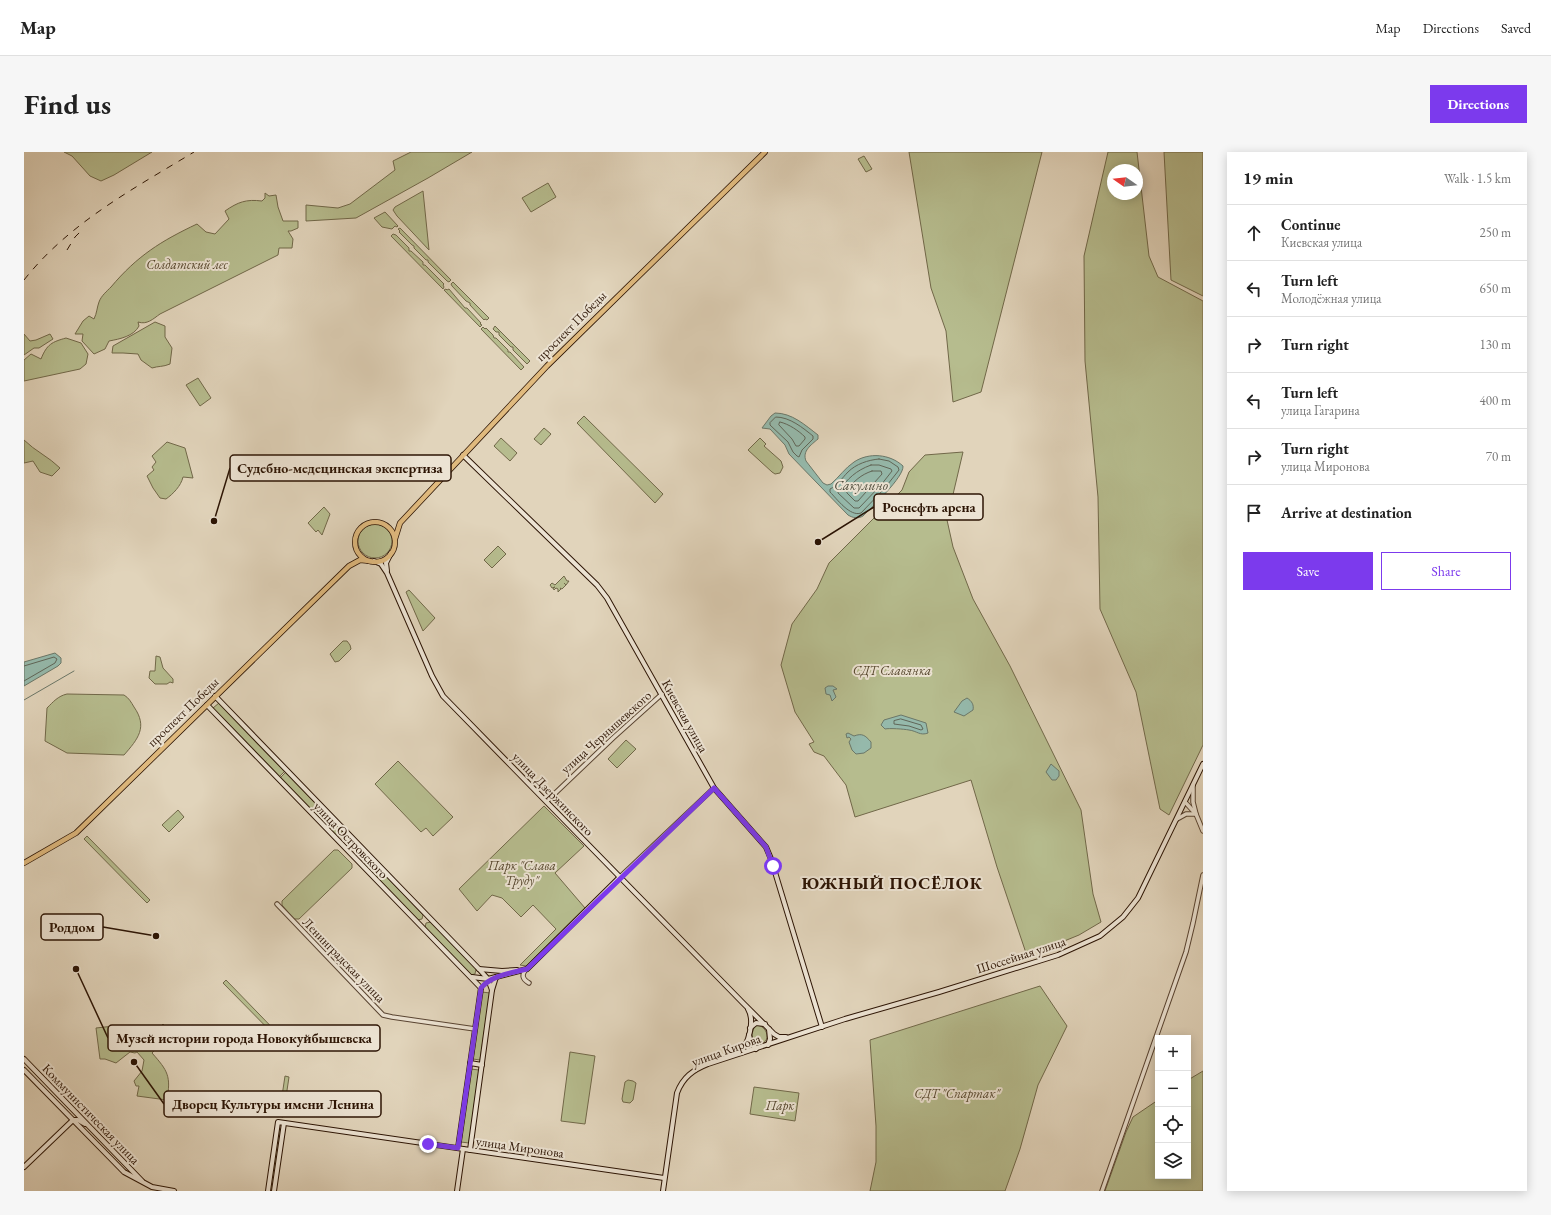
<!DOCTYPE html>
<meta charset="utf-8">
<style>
:root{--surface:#fff;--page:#f6f6f6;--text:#222;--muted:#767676;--line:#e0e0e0;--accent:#7c3aed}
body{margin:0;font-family:"EB Garamond",serif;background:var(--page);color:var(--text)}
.controls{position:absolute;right:12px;bottom:12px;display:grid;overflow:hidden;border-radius:0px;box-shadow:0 2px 10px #0003}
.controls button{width:36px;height:36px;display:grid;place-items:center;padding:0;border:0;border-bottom:1px solid var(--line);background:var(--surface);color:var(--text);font:20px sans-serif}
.compass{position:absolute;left:1083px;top:12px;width:36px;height:36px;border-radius:50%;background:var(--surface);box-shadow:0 2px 10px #0003;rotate:284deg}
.stop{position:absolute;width:12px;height:12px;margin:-9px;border:3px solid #7c3aed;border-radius:50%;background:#fff}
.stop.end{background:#7c3aed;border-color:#fff;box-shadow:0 1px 4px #0008}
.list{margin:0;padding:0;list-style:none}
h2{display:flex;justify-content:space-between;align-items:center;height:52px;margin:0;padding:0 16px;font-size:17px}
h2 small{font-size:13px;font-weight:400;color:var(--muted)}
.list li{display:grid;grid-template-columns:26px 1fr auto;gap:12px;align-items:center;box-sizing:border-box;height:56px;padding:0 16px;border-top:1px solid var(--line)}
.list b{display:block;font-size:15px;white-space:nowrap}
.list p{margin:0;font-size:13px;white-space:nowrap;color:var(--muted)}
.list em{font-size:13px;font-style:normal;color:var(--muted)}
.actions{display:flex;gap:8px;padding:12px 16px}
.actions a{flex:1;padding:9px 0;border:1px solid var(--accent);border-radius:0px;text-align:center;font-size:14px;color:var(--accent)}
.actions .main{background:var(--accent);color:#fff}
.icon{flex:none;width:22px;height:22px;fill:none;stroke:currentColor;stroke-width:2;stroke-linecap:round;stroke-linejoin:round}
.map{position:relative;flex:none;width:1179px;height:1039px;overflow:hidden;border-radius:0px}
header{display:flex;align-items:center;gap:24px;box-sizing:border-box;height:56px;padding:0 20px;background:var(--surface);border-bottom:1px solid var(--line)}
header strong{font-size:19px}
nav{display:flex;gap:22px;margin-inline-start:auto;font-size:14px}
.intro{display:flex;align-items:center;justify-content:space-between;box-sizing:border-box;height:96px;padding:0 24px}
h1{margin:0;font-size:28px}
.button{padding:10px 18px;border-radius:0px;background:var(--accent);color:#fff;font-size:14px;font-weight:700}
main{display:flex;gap:24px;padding:0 24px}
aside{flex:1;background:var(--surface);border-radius:0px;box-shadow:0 2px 10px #0003}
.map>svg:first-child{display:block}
.green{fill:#b6bc8e;stroke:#716849;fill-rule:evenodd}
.water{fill:#95b9ab;stroke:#6b7768}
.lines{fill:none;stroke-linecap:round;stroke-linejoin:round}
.shore{stroke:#606658;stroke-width:1}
.stream{stroke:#6b7768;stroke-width:1}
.tertiary-casing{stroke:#594432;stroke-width:5.5}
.secondary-casing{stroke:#2c1404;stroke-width:6}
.primary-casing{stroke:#2c1404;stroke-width:6}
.tertiary{stroke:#ece3d3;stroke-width:3.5}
.secondary{stroke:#ece3d3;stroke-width:4}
.primary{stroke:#e0ba7e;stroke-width:4.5}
.rail{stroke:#2c1404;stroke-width:1;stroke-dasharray:7 7;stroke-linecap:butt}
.route{stroke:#7c3aed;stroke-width:5}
.labels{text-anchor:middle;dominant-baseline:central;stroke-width:4;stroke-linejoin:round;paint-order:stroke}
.park-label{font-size:13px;font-style:italic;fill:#55462d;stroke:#ece3d3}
.street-label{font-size:13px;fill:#2c1404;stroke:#ece3d3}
.water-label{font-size:14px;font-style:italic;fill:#514e3e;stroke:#ece3d3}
.district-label{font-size:17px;font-weight:bold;letter-spacing:1px;fill:#2c1404;stroke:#ece3d3}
.leader{fill:none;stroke:#2c1404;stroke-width:1.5}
.callout-dot{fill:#2c1404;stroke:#ece3d3;stroke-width:1.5}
.callout{fill:#ece3d3;stroke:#2c1404;stroke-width:1.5}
.callout-label{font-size:14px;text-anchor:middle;font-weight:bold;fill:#2c1404}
</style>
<header>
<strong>Map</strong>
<nav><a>Map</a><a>Directions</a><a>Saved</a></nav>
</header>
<div class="intro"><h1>Find us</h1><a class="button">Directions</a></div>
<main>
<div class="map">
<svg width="1179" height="1039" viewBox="0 0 1179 1039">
<rect width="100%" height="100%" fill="#e1d4bb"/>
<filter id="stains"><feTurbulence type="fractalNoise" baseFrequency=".005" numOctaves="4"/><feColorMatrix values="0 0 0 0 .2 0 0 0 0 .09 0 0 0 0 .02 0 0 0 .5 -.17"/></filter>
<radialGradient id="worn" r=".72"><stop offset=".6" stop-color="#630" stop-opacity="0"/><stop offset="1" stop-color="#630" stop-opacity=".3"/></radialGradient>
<!-- green -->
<g class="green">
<path d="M40,0H128L90,23L77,29L66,24L48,4Z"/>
<path d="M387,0H448L404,26L332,66L282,69V53L314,56L326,52L371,18L369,9Z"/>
<path d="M885,0H1018L957,240L929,250L922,179L907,136Z"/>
<path d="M1084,0H1113L1125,104L1134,125L1179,149V593L1145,663L1136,657L1112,540L1076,457L1074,345L1061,209L1060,104ZM1089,18H1113V42H1089Z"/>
<path d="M1140,0H1179V144L1147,128Z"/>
<path d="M840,4L848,17L842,20L834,7Z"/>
<path d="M524,31L532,45L507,60L498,46Z"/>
<path d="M399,39L405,98L373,64L369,58L371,55Z"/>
<path d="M241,41L245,44L252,43L254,55L259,69H274V76L267,79H264L269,87L268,96H255L254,103L136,162C129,167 123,173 114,170L115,174C110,184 96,187 85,189L81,197L70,202L58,189L59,182H51L59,169L65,164L70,167C73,161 73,155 75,150C77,144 83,139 87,135C113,104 137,89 173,72L182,80L191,82L205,67L201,59C214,50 222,47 238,49L241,46Z"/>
<path d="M361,60L374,74L373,75L371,74L368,77L358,75L350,66Z"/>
<path d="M376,76L427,128L425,130L423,129L404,110V108H402L390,96V94L388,93L375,80L376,79L374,77Z"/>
<path d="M369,82L372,83L385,96V99H387L399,110V113H401L420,132L419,133L420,135L419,137L367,84Z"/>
<path d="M429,130L465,166L463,168L461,167L460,168L446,153V151L442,149L428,134L427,132Z"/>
<path d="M422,137L423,138L425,137L441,156H443L457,171L456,172L458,173L456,175L420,138Z"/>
<path d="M131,170L141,174V185L148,196L146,212C139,215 134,214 128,216L117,208L114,202L99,201H88L89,194Z"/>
<path d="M471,174L506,209L503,212L489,198V195H487L475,183V180H472L469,177Z"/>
<path d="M459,175L461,177L462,176L469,183L470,186H472L484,198V200H486L500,215L497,218L457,177Z"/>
<path d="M0,182L6,189L12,188L26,182L29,187L15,196H10L0,203Z"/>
<path d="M42,186L57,191L64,202L62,212L56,217L0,229V208L7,202L17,207C23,192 28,190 42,186Z"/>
<path d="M174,226L187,246L176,254L162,233Z"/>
<path d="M560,264L639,342L631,351L553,271Z"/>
<path d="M520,276L527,282L517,293L510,287Z"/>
<path d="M477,286L493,301L486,309L470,294Z"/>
<path d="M736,286L742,292L740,294L757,309L759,315L756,321L751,322L748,320L724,298Z"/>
<path d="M0,288C11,299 25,305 36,316L28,324L16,320L9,309L0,311Z"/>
<path d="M143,290L161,296L169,326L159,325C157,334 149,342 142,347L136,346L129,336L123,324L130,318L128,315L132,310L128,304Z"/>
<path d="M939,300L923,368L929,395L949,447L986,514L1057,658L1069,742L1077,770L1055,783L1033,792L1002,801L973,715L947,628L831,665L822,633L800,604L790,600L785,592L790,590L771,560L757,513L768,472L793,437L805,411L878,338L885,320L901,303Z"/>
<path d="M300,355L306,362L298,383L294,378L292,380L284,371Z"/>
<circle cx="351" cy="389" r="17"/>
<path d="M474,394L482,402L468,416L460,408Z"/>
<path d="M540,424L543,429H545L542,433L540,431L542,433L538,437L536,436L537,437L534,440V437L532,436L530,438L529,436L531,435L528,436L526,433L528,431L531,433Z"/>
<path d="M385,438L411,466L399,479L382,440Z"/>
<path d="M319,489H323L326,493L327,497L315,509L311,510L306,502Z"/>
<path d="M132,504L136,505L139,516L149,527V531L146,530L143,532H131L125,526L126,519H131Z"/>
<path d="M43,542L100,543C105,546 107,550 110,555C124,575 114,587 100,603L43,601L21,589L23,556C29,550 34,544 43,542Z"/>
<path d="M195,551L261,619L255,625L189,556Z"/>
<path d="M602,588L612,597L593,616L584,607Z"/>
<path d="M374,609L429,665L409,684L402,676L397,680L351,632Z"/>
<path d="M262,620L318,679L317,684L312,685L256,626Z"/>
<path d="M520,654L560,694L531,721L561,756L502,814L496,813L532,777L509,753L497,765L478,746L468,743L453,759L435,737Z"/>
<path d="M154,658L160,665L145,680L138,673Z"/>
<path d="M63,684L126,748L123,751L60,687Z"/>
<path d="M310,698H314L328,712V716L275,767H270L258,753V749Z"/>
<path d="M341,708H347L399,763L398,767L393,768L341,714Z"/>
<path d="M407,770L452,817L451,822L446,823L401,776L402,771Z"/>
<path d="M202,828L266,894L264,897L199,831Z"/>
<path d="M1016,834L1043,874L1014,933L996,997L981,1039H846L852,1010V974L846,888Z"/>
<path d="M458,840L466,841L456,908L449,907Z"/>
<path d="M139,872L148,881L128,901C144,919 147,924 143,948L113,944L115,934H112L110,929L118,919L120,908L113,900L111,901L106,900L92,911L81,907H76L72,876L90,874L107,879L119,892Z"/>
<path d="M731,873C744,872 749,893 733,892L729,888L728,882Z"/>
<path d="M546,900L571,904L561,972L537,969Z"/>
<path d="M447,917L455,918L445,991L437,990Z"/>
<path d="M1179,919V1039H1081L1102,980L1109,965L1134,948V1024H1164V928Z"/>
<path d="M261,924L265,925L259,965L255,964Z"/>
<path d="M604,928L609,929L612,931L609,948L606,951L599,950L598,947L601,930Z"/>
<path d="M730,935L775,941L771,969L726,962Z"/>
<path d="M254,977H257L248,1039H244Z"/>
</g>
<!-- water -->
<g class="water">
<path d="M751,261C768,261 781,273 794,283V287C787,293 778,299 782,309L799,331L803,333L807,332C815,325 821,316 830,310C845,300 866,302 879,314C880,325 848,355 839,364C834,367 829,366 824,363L765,302L761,293L746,277L738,276L747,264Z"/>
<path d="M31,501L37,506V511L34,514L0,534V510Z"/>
<path d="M804,534H809L813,537L809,538L812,545L808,549L806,543L802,542L801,536Z"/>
<path d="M943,546C948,549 950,553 949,558L940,564L930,560L938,549Z"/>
<path d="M877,563L902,571L904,581C896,584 893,579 885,578C880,577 865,576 861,577L857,573L860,568Z"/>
<path d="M824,581L830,584C838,581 841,583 847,590V596L840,601L832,602L828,598L825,590L827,587L825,585L823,586L822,582Z"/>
<path d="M1027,612L1035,619V624L1032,628H1028L1022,620Z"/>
</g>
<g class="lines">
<!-- shore -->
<g class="shore">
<path d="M752,265C766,265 779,276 789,284V287L778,298L775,305L773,304L769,300L764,290L746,273V271Z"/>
<path d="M756,270C765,272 775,279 781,285V287L775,294H772L768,287L755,273Z"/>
<path d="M855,307L865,309L874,315L875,318L860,337L837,361C826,365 813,347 806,340V337C813,334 818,326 824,320C832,312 844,308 855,307Z"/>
<path d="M847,313H855L867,317L868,319L857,333L835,356H830L814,341V339C825,326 831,319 847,313Z"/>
<path d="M848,319H857L858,322L834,349H831L823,341L822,338C831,329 836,323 848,319Z"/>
<path d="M0,514L30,505L33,507L31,511L0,529"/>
<path d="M877,567L897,573L899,577L897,578L885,574L870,572V569Z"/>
</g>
<!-- stream -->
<path class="stream" d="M0,548L50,519"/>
<defs>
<g id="tertiary">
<path d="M523,649L589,586L638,542"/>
<path d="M1161,650L1172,662L1179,679"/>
<path d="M1153,667L1162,662H1172L1169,650V633"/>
<path d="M596,725L690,636"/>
<path d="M253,752L359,863L368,865L451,877"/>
<path d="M503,817C497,822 498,827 505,831"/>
<path d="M1078,1039L1162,800L1169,771L1179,723"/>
</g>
<g id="secondary">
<path d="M439,303L573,433L583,446L690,636L742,695L747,707L798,875"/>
<path d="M350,409L357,412L363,421L408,524L419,544L719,851L750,882L755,885H762"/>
<path d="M363,419L362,411L367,401"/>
<path d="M191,544L455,817L464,827L468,838"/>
<path d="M183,553L457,836"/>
<path d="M455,817L478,819L493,818"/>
<path d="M448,825L464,827L503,817L596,725"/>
<path d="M726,876L732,871L741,872"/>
<path d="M725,883L727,891L732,897"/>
<path d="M744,893L746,887L745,877"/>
<path d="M715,901C725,892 731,869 724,857"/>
<path d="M0,907L118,1029"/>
<path d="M446,911L458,913"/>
<path d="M0,918L100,1020L128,1035L150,1039"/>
<path d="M49,968H54L61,972"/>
<path d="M434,996L457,836"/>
<path d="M446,998L468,838L472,825"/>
<path d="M0,1015L49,968"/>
<path d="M244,1039L254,970L640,1026"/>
<path d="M250,1039L260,971"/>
<path d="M433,1039L439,997"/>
<path d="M639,1039L653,941C659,925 669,918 684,912L821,867L915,840L1034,803L1076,784L1099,765L1114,746L1179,612"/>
</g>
<g id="primary">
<circle cx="351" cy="390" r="20"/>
<path d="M371,387L376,371L523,214L741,0"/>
<path d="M0,711L52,681L325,414L336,408L346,409"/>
</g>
</defs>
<!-- tertiary casing -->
<use href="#tertiary" class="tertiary-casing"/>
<!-- secondary casing -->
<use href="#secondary" class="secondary-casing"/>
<!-- primary casing -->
<use href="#primary" class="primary-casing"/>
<!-- tertiary -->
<use href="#tertiary" class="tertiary"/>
<!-- secondary -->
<use href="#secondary" class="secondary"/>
<!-- primary -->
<use href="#primary" class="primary"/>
<!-- rail -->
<g class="rail">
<path d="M43,98L51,85L60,76"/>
<path d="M0,128C45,71 109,37 170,0"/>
</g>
</g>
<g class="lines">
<!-- route -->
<path class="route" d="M404,992L434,996L457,836C468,823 487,821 503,817L690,636L742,695L749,714"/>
</g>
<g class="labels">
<!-- park labels -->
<g class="park-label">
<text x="163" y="112">Солдатский лес</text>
<text x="868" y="518">СДТ Славянка</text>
<text x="498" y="713">Парк "Слава<tspan x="498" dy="15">Труду"</tspan></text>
<text x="933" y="941">СДТ "Спартак"</text>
<text x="756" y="953">Парк</text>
</g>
<!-- street labels -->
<g class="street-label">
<text transform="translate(547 174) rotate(-45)">проспект Победы</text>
<text transform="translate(159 560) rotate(-44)">проспект Победы</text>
<text transform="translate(661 564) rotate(61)">Киевская улица</text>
<text transform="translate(582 580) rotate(-42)">улица Чернышевского</text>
<text transform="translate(529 642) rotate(46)">улица Дзержинского</text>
<text transform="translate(327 688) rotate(46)">улица Островского</text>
<text transform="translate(997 803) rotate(-18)">Шоссейная улица</text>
<text transform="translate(320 808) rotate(46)">Ленинградская улица</text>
<text transform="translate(702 898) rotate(-20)">улица Кирова</text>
<text transform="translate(67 962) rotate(46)">Коммунистическая улица</text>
<text transform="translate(496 995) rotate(8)">улица Миронова</text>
</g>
<!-- water labels -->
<g class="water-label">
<text x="837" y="333">Сакулино</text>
</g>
<!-- district labels -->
<g class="district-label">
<text x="868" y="731">ЮЖНЫЙ ПОСЁЛОК</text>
</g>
</g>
<!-- callouts -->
<path class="leader" d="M190 369L206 316M794 390L850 355M132 784L79 775M52 817L84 886M110 910L140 952"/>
<g class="callout-dot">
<circle cx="190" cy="369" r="4"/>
<circle cx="794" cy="390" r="4"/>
<circle cx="132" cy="784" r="4"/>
<circle cx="52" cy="817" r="4"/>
<circle cx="110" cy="910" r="4"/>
</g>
<g class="callout">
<rect x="206" y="303" width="221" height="26" rx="4"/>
<rect x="850" y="342" width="109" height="26" rx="4"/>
<rect x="17" y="762" width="62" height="26" rx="4"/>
<rect x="84" y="873" width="272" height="26" rx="4"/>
<rect x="140" y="939" width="217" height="26" rx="4"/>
</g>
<g class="callout-label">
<text x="316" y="321">Судебно-медецинская экспертиза</text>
<text x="905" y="360">Роснефть арена</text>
<text x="48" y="780">Роддом</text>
<text x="220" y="891">Музей истории города Новокуйбышевска</text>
<text x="249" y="957">Дворец Культуры имени Ленина</text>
</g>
<rect width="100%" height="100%" filter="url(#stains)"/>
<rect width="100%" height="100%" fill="url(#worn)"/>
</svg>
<div class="controls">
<button>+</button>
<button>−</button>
<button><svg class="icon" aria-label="locate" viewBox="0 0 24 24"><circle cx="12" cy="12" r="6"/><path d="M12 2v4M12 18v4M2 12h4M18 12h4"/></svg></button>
<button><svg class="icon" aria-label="layers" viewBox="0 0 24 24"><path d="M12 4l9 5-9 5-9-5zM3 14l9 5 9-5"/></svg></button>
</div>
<svg class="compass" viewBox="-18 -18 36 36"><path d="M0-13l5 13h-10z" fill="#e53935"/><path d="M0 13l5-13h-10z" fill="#767676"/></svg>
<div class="stop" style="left:749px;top:714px"></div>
<div class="stop end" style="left:404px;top:992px"></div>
</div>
<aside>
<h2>19 min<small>Walk · 1.5 km</small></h2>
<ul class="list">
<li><svg class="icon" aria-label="ahead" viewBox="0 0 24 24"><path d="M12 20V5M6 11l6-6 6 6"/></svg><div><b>Continue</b><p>Киевская улица</p></div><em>250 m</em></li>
<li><svg class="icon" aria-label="left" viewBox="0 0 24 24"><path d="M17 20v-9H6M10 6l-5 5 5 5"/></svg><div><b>Turn left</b><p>Молодёжная улица</p></div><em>650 m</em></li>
<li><svg class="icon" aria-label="right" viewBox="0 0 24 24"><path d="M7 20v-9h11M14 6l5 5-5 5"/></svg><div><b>Turn right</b></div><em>130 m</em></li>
<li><svg class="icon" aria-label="left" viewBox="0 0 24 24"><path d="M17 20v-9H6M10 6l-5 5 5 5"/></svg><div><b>Turn left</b><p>улица Гагарина</p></div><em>400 m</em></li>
<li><svg class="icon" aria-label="right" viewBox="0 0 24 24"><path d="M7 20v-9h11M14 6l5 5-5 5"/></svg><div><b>Turn right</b><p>улица Миронова</p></div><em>70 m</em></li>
<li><svg class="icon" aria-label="arrive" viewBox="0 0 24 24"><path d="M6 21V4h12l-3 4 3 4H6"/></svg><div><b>Arrive at destination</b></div></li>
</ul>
<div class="actions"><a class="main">Save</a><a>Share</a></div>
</aside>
</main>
